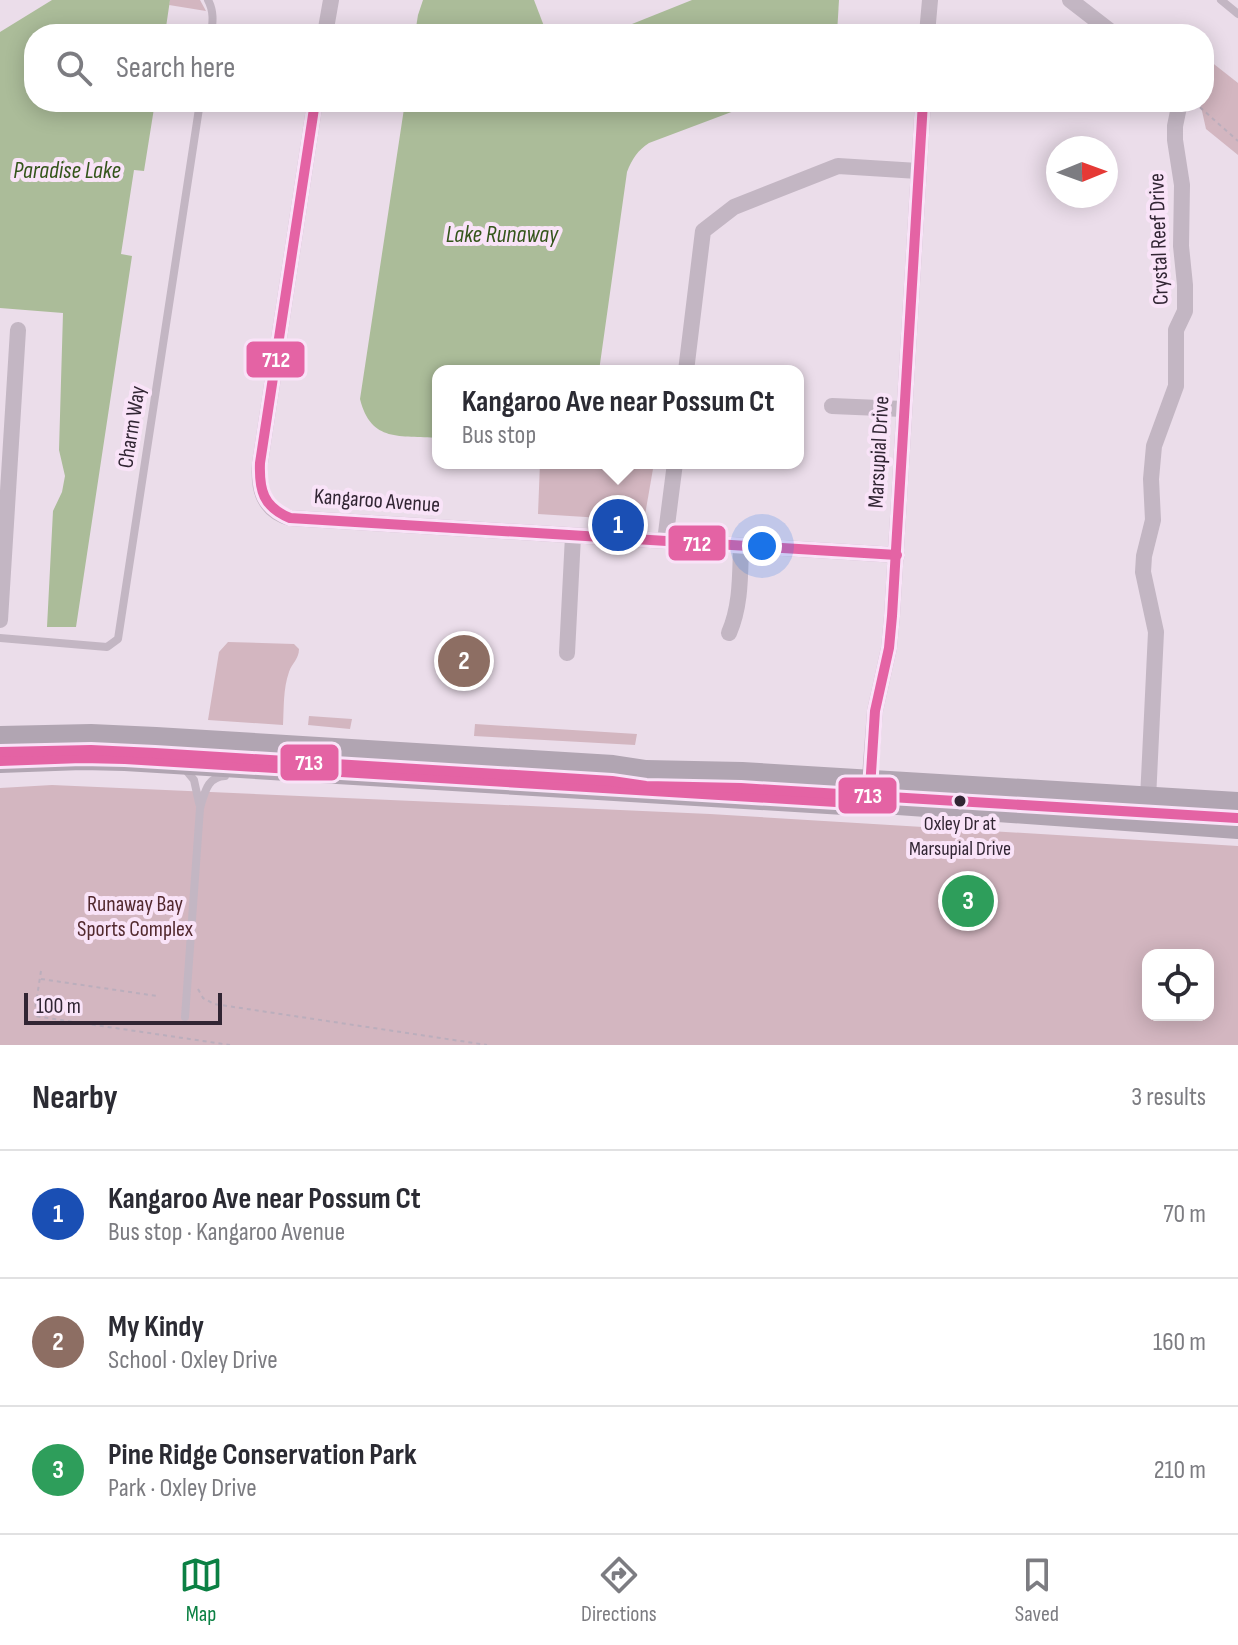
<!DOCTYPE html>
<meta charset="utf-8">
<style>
:root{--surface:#fff;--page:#f7f7f7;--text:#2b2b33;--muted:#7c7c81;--line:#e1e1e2;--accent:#0b8043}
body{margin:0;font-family:"Sofia Sans Condensed",sans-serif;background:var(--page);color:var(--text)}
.controls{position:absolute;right:24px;bottom:24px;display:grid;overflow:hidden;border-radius:16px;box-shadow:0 4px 20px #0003}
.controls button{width:72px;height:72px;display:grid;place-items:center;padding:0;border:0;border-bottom:2px solid var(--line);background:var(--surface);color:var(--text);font:40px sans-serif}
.compass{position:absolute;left:1046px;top:136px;width:72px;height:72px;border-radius:50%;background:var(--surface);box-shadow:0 4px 20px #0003;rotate:89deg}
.scale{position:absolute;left:24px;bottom:20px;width:198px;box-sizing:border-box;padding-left:8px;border:4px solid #312533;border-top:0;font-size:22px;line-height:28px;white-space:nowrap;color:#312533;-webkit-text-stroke:6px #f9e3f8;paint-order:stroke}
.you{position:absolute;left:762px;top:546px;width:28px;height:28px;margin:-20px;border:6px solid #fff;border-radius:50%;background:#1a73e8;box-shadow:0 0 0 12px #1a73e833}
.badge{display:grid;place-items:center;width:52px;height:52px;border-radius:50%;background:var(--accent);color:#fff;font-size:26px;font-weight:700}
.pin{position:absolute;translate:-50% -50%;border:4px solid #fff;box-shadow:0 2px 8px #0006}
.popup{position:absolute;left:432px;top:365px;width:372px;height:104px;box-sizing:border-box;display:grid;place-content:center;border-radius:16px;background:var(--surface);filter:drop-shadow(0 2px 6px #0005);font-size:26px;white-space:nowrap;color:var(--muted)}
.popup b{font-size:30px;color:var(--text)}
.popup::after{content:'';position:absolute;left:50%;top:100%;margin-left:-16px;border:16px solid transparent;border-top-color:var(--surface)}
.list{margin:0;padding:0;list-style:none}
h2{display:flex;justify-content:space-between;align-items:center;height:104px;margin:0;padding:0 32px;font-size:34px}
h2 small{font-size:26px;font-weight:400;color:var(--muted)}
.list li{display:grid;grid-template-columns:52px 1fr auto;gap:24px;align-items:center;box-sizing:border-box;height:128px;padding:0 32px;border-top:2px solid var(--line)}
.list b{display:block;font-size:30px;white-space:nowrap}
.list p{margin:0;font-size:26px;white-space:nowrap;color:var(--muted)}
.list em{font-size:26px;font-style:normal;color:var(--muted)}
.icon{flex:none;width:44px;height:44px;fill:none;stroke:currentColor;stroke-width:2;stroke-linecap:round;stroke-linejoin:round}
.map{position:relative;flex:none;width:1238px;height:1045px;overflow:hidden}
.search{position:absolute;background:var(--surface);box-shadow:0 4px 20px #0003;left:24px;right:24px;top:24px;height:88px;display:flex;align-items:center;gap:20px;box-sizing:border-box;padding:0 28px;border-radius:32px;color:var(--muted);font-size:30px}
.sheet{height:488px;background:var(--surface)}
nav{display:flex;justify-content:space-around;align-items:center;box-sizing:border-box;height:112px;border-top:2px solid var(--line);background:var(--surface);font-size:22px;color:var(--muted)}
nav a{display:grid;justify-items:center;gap:4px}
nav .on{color:var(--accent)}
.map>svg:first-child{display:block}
.green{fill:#d3b6c0;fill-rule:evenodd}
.water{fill:#abbc99}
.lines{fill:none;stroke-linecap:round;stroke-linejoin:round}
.path{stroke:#bbaebc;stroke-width:2;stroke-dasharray:4 4;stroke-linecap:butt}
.service{stroke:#c3b6c3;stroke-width:8}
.minor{stroke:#c3b6c3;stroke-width:16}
.primary{stroke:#b1a5b2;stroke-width:24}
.bus-1-casing{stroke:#f9e3f8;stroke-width:16}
.bus-2-casing{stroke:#f9e3f8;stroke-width:16}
.bus-1{stroke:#e463a4;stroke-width:10}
.bus-2{stroke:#e463a4;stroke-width:10}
.bus-dot{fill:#312533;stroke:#f9e3f8;stroke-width:3}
.labels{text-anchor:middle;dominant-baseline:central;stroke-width:8;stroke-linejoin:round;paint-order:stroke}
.bus-label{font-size:20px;fill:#312533;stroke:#f9e3f8}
.street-label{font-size:22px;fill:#312533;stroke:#f9e3f8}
.park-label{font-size:22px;fill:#52292e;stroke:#f9e3f8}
.water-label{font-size:24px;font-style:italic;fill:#34551b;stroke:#f9e3f8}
.line-badge{stroke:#f9e3f8;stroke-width:3}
.badge-label{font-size:22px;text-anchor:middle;font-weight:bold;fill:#fff}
</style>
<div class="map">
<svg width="1238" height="1045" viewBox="0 0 1238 1045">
<rect width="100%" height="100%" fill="#ebddea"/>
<!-- green -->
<g class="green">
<path d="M170,0H200L206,11L169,5Z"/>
<path d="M1210,61L1238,83V155L1206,129L1200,102H1204V84Z"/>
<path d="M540,463H654L645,515L641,519L633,520L538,514Z"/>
<path d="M228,642L294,644L299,649C299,659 292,663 289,672C283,689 284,708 283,725L208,720L219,652Z"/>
<path d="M309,716L352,719L350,729L308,725Z"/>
<path d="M475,724L637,734L635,745L474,736Z"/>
<path d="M52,785L710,814L1238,846V1045H0V788ZM1148,955H1208V1015H1148Z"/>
</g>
<!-- water -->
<g class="water">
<path d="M52,0H170L165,34H34V102H155L144,171L134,170L121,254L132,256L76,627H47L53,511L62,492L65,476L59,450L63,313L0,308V32Z"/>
<path d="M423,0H534L547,34H415L418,15Z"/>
<path d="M692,0H839L837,34H607Z"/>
<path d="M405,102H758L649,143C638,150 632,159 627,172L599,371H438V438C400,435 371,443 360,399Z"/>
</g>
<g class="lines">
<!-- path -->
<g class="path">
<path d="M1194,102L1238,141"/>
<path d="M41,971L34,1016L230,1045"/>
<path d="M41,979L157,996"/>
<path d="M198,989L203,998L214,1004L487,1045"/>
</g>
<!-- service -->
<g class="service">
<path d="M208,0C214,11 213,22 211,34"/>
<path d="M1221,0L1238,14"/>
<path d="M0,638L107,647L118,639L200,102"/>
<path d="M185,769L194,780L199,803"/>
<path d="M185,1017L200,808C205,792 207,777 225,776"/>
</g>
<!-- minor -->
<g class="minor">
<path d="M1070,0L1114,34"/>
<path d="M325,34L331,0"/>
<path d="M927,34L930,0"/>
<path d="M315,102L260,463C258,489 263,510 290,518L897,555"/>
<path d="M686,371L703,231L734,207L838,166L918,171"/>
<path d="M832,406L903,409"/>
<path d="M665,541L675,463"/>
<path d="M0,620L18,330"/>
<path d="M729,633C741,605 740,576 741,546"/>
<path d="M567,653L573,536"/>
<path d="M869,790L875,711L889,648L892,616L923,102"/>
<path d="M1148,799L1156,632L1143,572L1144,556L1153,520L1151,479L1154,446L1176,386V330L1185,311V285L1181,246L1182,185L1175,140V126L1180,102"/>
</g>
<!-- primary -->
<g class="primary">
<path d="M0,738L91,736L156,739L613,767L646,772L742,774L1238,804"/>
<path d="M0,761L82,758L125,759L844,803H898L1238,827"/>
</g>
<defs>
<g id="bus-1">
<path d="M315,102L260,463C259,490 263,507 290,518L897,555"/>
<path d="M0,761L82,758L125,759L869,804L875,711L889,648L892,616L923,102"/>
</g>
<path id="bus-2" d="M0,752L91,750L155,753L612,781L646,786L741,788L1237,818"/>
</defs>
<!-- bus-1 casing -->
<use href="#bus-1" class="bus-1-casing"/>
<!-- bus-2 casing -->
<use href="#bus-2" class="bus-2-casing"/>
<!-- bus-1 -->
<use href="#bus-1" class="bus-1"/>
<!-- bus-2 -->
<use href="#bus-2" class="bus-2"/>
</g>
<!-- markers -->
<circle class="bus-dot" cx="960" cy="801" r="7"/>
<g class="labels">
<!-- bus labels -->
<g class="bus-label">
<text x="960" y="824">Oxley Dr at<tspan x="960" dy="25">Marsupial Drive</tspan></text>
</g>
<!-- street labels -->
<g class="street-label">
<text transform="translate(1159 239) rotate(-92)">Crystal Reef Drive</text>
<text transform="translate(132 427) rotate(-81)">Charm Way</text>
<text transform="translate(879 452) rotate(-87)">Marsupial Drive</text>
<text transform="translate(377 501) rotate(4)">Kangaroo Avenue</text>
</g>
<!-- park labels -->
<g class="park-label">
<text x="135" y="904">Runaway Bay<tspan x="135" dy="25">Sports Complex</tspan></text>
</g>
<!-- water labels -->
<g class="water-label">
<text x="67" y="170">Paradise Lake</text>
<text x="502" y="234">Lake Runaway</text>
</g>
</g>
<g class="line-badge">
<rect x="245" y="340" width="61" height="39" rx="8" fill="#e463a4"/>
<rect x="667" y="524" width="60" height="38" rx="8" fill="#e463a4"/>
<rect x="279" y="743" width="61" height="39" rx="8" fill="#e463a4"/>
<rect x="837" y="776" width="61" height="39" rx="8" fill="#e463a4"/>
</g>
<g class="badge-label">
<text x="276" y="367">712</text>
<text x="697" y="551">712</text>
<text x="309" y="770">713</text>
<text x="868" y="803">713</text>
</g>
</svg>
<div class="controls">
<button><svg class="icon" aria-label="locate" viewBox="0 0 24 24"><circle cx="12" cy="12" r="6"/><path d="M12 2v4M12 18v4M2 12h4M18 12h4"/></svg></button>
</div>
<svg class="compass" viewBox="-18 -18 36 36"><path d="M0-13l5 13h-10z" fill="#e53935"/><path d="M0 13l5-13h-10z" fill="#7c7c81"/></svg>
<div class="scale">100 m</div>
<div class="you"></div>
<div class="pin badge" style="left:618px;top:525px;background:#1a4fb4">1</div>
<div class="popup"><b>Kangaroo Ave near Possum Ct</b>Bus stop</div>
<div class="pin badge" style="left:464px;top:661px;background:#8d6e63">2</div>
<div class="pin badge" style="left:968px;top:901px;background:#2e9e5b">3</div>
<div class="search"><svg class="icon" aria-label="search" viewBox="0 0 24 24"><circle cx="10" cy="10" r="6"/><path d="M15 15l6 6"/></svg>Search here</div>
</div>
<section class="sheet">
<h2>Nearby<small>3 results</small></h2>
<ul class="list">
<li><span class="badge" style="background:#1a4fb4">1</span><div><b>Kangaroo Ave near Possum Ct</b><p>Bus stop · Kangaroo Avenue</p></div><em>70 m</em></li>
<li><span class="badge" style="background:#8d6e63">2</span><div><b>My Kindy</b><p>School · Oxley Drive</p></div><em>160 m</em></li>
<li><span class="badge" style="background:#2e9e5b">3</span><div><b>Pine Ridge Conservation Park</b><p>Park · Oxley Drive</p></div><em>210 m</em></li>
</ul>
</section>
<nav>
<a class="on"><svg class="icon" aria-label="map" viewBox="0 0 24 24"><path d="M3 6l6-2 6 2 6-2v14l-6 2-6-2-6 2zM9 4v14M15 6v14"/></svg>Map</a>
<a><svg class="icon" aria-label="directions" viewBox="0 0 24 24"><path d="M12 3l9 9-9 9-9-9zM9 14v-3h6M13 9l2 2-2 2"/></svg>Directions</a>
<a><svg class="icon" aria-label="saved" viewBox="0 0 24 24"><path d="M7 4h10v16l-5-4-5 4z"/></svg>Saved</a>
</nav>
